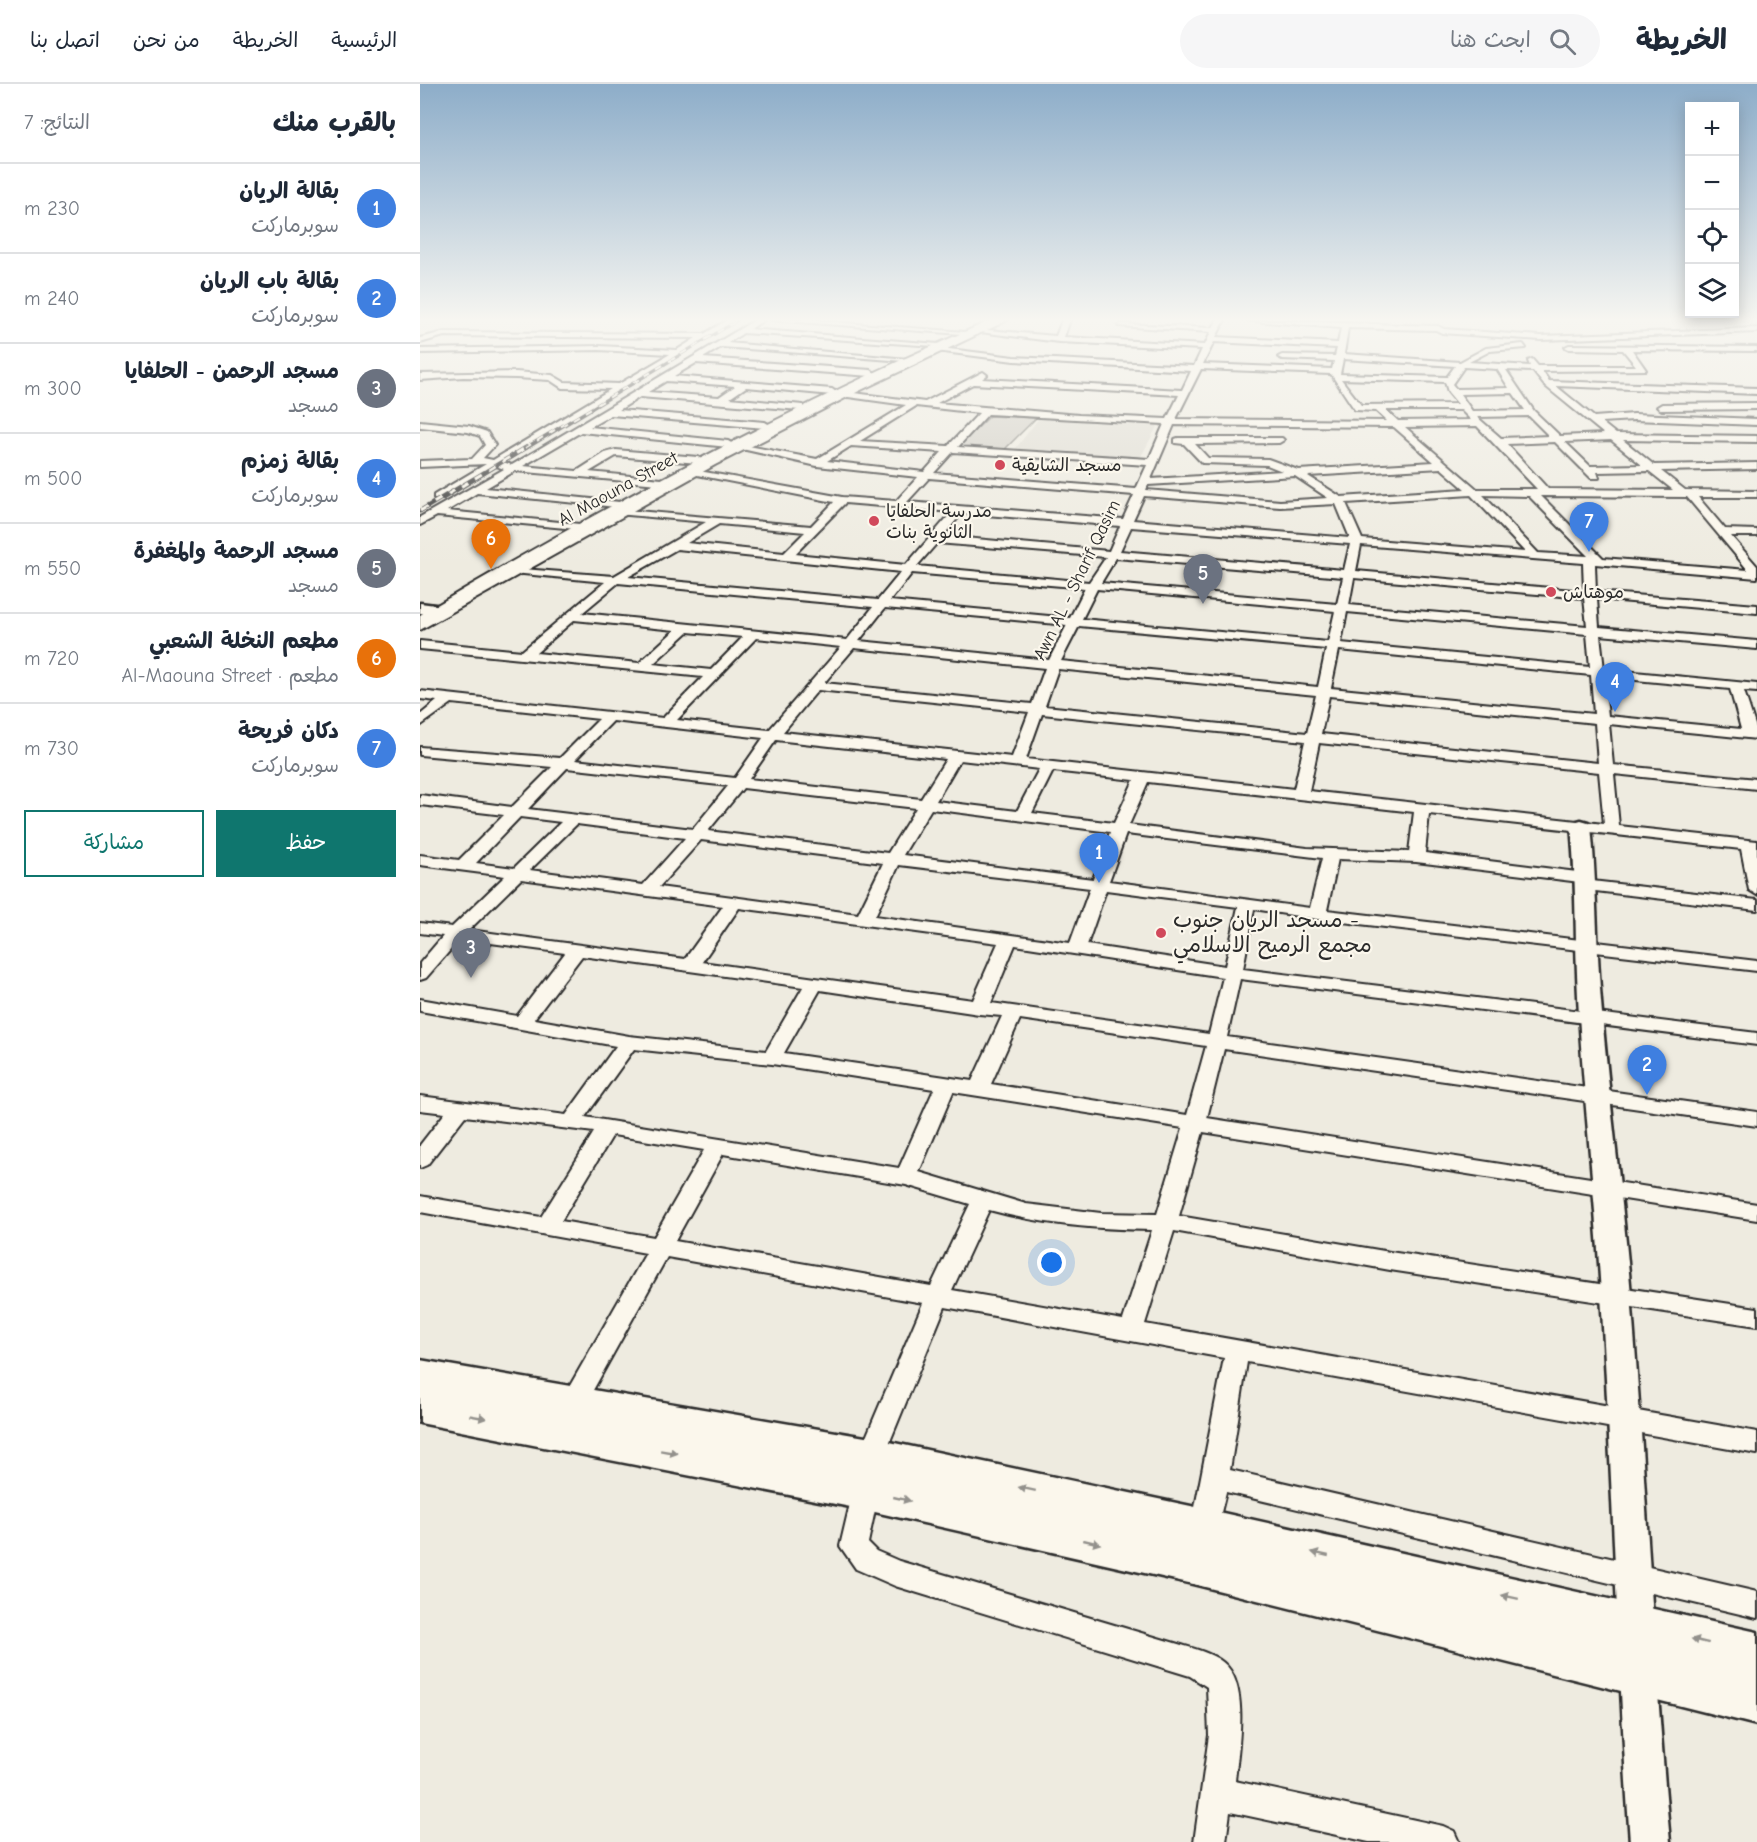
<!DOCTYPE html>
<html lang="ar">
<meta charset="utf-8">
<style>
:root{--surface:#fff;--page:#f6f6f7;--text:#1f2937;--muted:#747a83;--line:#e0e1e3;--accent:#0f766e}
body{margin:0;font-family:"Comic Neue","Playpen Sans Arabic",sans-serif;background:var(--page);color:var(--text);direction:rtl}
.controls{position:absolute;right:18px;top:18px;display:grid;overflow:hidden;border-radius:0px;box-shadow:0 3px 15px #0003}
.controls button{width:54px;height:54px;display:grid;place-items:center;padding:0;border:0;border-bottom:2px solid var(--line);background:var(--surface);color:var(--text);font:30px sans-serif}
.you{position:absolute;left:632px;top:1179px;width:21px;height:21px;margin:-15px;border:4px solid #fff;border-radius:50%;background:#1a73e8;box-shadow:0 0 0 9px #1a73e833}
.badge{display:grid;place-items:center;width:39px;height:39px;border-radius:50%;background:var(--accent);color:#fff;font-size:20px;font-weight:700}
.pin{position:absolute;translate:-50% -50px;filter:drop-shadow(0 2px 3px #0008)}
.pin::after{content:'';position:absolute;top:32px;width:21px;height:18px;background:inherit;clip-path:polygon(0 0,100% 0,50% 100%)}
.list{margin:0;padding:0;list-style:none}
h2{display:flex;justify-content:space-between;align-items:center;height:78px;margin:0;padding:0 24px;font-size:26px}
h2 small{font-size:20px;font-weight:400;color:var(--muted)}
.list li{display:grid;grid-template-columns:39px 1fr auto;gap:18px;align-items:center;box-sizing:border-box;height:90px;padding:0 24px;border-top:2px solid var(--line)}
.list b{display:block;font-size:22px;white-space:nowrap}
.list p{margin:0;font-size:20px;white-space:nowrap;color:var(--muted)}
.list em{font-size:20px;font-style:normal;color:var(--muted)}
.actions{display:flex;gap:12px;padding:18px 24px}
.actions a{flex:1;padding:14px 0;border:2px solid var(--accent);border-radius:0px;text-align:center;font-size:21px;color:var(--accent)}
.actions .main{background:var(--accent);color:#fff}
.icon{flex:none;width:33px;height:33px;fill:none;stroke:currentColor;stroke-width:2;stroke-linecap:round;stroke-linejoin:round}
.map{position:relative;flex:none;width:1337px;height:1758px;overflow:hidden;direction:ltr}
header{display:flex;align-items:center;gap:36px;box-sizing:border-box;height:84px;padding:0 30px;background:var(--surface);border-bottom:2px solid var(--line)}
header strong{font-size:28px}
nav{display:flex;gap:33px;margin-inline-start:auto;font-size:21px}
.search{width:420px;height:54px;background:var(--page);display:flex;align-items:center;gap:15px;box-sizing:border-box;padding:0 21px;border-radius:33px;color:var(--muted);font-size:22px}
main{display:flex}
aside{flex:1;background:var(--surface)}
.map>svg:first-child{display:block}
.built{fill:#dedbd1}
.green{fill:#cecbc2;stroke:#7c7b76;stroke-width:1.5}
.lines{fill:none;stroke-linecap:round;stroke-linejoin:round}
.minor-casing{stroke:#2b2b2b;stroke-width:4}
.tertiary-casing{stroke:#2b2b2b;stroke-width:5}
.primary-casing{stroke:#2b2b2b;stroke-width:5}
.trunk-casing{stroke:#2b2b2b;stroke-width:4}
.minor{fill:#fbf7ec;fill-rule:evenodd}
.tertiary{fill:#fbf7ec;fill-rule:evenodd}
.primary{fill:#fbf7ec;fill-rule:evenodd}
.trunk{fill:#fbf7ec;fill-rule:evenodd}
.rail-far1-casing{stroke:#2b2b2b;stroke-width:3}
.rail-casing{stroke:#2b2b2b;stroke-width:4.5}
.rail-far1{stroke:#fbf7ec;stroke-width:2;stroke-dasharray:7;stroke-linecap:butt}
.rail{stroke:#fbf7ec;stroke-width:3;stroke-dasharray:8;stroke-linecap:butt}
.oneway{fill:#93918c}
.poi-dot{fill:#d1495b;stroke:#fbf7ec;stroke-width:2}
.labels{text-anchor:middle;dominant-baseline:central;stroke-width:4.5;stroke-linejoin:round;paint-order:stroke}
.far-poi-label{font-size:18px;fill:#2b2b2b;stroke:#fbf7ec;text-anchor:start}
.far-street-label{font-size:18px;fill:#2b2b2b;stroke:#fbf7ec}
.poi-label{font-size:22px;fill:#2b2b2b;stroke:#fbf7ec;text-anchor:start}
</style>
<header>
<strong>الخريطة</strong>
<div class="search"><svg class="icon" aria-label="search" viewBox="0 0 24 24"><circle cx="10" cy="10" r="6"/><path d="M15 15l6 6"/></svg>ابحث هنا</div>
<nav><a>الرئيسية</a><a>الخريطة</a><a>من نحن</a><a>اتصل بنا</a></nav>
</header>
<main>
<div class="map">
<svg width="1337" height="1758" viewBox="0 0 1337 1758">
<rect width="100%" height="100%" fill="#eeebe0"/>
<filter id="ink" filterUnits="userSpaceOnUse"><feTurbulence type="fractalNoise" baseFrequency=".0167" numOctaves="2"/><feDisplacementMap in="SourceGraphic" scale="12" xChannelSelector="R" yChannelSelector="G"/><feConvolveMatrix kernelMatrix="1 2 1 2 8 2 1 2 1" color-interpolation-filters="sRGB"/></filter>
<g filter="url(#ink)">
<!-- built -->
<path class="built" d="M619,334L738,341L719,376L593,368Z"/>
<!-- green -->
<path class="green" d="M570,332L616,334L584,366L537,364Z"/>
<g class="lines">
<defs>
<g id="minor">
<path d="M307,236H316L83,378L92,381L335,236H344L330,245L519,260L515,262L323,249L308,259L488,275L484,277L301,263L283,274L451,286L455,289L451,292L276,279L254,292L412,305L416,308L412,311L326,303L310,314L383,321V325L380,326L220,313L199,326L345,338L350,341L345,344L191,331L170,343L308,357L313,360L308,363L161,348L103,382L157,387L185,369L196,366L278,373L283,376L278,379L196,372L169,388L242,395V399L238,400L95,387L66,404L200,418V422L196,423L57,409L27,427L160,440L161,442L156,445L17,432L0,441V433L84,385L76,382L22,415H14V411L66,380L0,383V377L52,375L65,361L60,352L48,348L0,343V337L49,342L67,348L75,361L63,374L73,376L191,305L142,304L130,296L96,294L43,293L0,296V290L96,288L132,291L144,298L199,300L250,270L179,266L0,269V265L179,262L257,266L276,254L24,252L0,259V254L24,248L284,250ZM246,297L315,302L299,313L228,308Z"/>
<path d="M351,236H384L546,248L542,250Z"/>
<path d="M642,236H650L644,253L785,261L791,248L698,242L702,240L793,244L797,236H805L796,253L918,259L921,244L823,236L1018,242L1024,245L1121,252L1337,244V248L1121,256L1022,249L1016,246L928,244L924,270L1040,278L1066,264L1103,260L1106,264L1070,267L1049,278L1110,282L1108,277L1112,275L1118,282H1216L1203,266L1149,265L1145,263L1149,261L1337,263V267L1212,266L1226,286L1122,287L1129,297L1337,304V310L1136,302L1174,333L1214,330L1337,335V341L1214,336L1181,338L1196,350L1337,352V358L1203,356L1234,381L1337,379V385L1241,387L1265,406L1337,407V413H1278L1305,445L1337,446V452H1311L1337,482V494L1175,480L1176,508L1337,521V529L1177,515L1179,543L1337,557V565L1180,551L1184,585L1337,600V608L1324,607L1337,647V655L1189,640L1193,681L1337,695V705L1194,690L1199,742L1337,757V811L1329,806L1321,765L1009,730L1005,769L1165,789L1171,790L1172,797L1337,816V826L1167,806L1161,805L1160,798L996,778L918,775L907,826L1337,877V887L897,835L834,825L823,885L1337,949V961L820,895L807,953L1337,1028V1042L804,965L787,1034L1337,1120V1136L783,1048L759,1132L970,1168L1337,1224V1242L970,1186L754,1147L725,1240L1337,1348V1370L827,1278L810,1386L1337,1508V1534L806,1408L795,1453L785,1456L775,1453L771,1444L804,1274L525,1223L464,1372L460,1380L451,1383L442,1380L438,1372L503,1219L247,1173L162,1326L153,1330L144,1326L140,1319L226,1169L0,1128V1112L121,1133L174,1048L45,1032L7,1081L0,1084V1061L25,1029L0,1026V1012L146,1031L196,962L0,927V915L97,932L145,869L40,855L6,894L0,896V879L23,852L0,849V839L32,843L85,792L0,781V771L39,776L84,731L0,721V711L92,723L132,683L0,671V663L140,674L179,635L32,619L0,642V631L17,617L0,615V607L243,634L283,593L0,565V557L102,567L185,498L93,489L87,486L89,484L194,492L286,438L197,430L192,427L193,425L391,442L414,418L272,390L268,389V385L422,413L476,417L498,393L397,382L313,363L318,360L397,375L486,321L421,312L418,311V307L505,318L563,288L567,291L562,295L762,306L771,287L594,277L516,267L513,263L594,273L774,282L782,265L639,258L552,247L556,245L636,252ZM794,258L917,264L915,272L862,271L858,273L862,275L914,277L912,285L783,280ZM923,275L1035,282L1027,293L920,290ZM1044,283L1077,285L1089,304L1036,305L1032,300ZM781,285L911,290L935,326L956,327L967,337L756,335ZM1086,286L1113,287L1124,301L1184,350L1140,352L1114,327ZM921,295L1025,298L1028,308L1038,320L941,321ZM553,300L759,311L747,335L659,331L517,319ZM1093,309L1105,326L1052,327L1040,310ZM496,322L559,329L528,362L440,357ZM966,326H1041L1051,336L978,337ZM568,330L744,340L729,375L538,363ZM1109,332L1129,352L1081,354L1057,333ZM754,341L974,343L1014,378L878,386L848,375L788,374L775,360L859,359L864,356L862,354H758L755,355V359L764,360L782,379L847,381L862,387L731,395ZM1057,342L1117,405H1057L985,343ZM1191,356L1222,381L1170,382L1145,358ZM1135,358L1171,394H1179L1177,388L1229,387L1253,406L1128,405L1087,360ZM431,362L522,368L504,388L407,377ZM533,368L727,381L716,405L514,389ZM1021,384L1045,405L921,413L888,392ZM875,392L908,414L860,417L726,406L728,401ZM509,394L714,411L703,435L487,418ZM1051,411L1105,468L942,455L926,419ZM1063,411L1109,412L1168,472L1118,469ZM724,412L860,423L916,420L930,454L713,436ZM1121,412L1267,413L1328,486L1183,474ZM425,419L532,428L486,481L375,470ZM542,429L700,442L689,467L523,452ZM299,440L385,448L364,469L267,459ZM711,443L930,460L924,486L700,467ZM517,459L686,473L669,498L497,482ZM941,461L1163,479L1164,507L936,487ZM257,465L481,488L458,516L208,493ZM696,474L923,493L917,520L681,499ZM492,489L665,504L650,534L470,517ZM934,494L1164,514L1167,542L929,521ZM198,499L453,523L427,556L162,529ZM677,505L915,527L908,558L662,535ZM465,524L647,541L629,576L439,557ZM927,528L1167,550L1170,583L921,559ZM154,536L255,546L219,579L116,569ZM659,542L906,565L898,603L641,577ZM268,548L323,553L291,586L233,580ZM336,554L421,563L349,646L257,636ZM434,564L625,584L612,620L404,599ZM919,566L1171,591L1174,630L911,604ZM638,585L896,611L887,649L625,622ZM1184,593L1310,605L1321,645L1188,632ZM398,606L609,628L592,673L363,648ZM909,612L1175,639L1178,679L901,650ZM622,630L885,657L874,705L606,675ZM193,637L343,654L315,694L155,676ZM356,656L526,675L501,715L329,695ZM899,659L1179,688L1184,740L889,707ZM540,676L619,685L597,727L516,717ZM147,684L308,702L273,745L108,725ZM633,687L714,696L694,739L612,729ZM728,698L994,728L989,768L887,764L709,741ZM323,704L496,724L468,769L288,747ZM511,725L690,748L673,795L483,771ZM100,733L141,738L94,784L56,779ZM157,740L265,754L223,801L110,786ZM706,750L902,774L890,824L689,797ZM281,756L463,779L438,830L239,803ZM479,781L670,804L650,859L455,832ZM101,795L303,822L265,875L49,846ZM686,806L818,823L805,882L667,861ZM319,824L578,859L553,916L282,878ZM595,861L803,893L789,950L571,919ZM162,872L383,903L346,967L209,952L114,935ZM400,906L559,930L582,932L552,997L364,969ZM600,935L786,962L767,1031L571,1000ZM214,965L352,980L514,1005L479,1084L165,1033ZM533,1008L763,1044L737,1130L681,1129L606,1120L499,1088ZM193,1051L284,1066L234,1153L141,1137ZM303,1070L486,1101L550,1120L511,1202L255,1157ZM569,1126C623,1141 677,1145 732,1146L703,1236L532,1206Z"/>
<path d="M1337,319V325L1242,326L1237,323L1242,320Z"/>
<path d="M446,1395L455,1399L459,1407L448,1459L456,1467L479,1477L765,1562C779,1566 797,1571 807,1582C829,1607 818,1666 815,1697L1023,1742L1034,1747L1039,1758H949L810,1728L806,1758H774L789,1651L787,1603L770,1592L475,1502L436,1485L420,1462L433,1407L437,1399Z"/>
</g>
<g id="tertiary">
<path d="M0,519L23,522L31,527L23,532L0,529Z"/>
<path d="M1161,736L1168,738L1171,742C1176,792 1176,840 1179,890C1186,997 1202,1104 1211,1211C1226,1394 1233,1576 1250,1758H1210C1197,1576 1193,1394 1181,1211C1175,1104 1161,997 1157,890C1155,840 1156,792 1151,742L1154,738Z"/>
</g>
<path id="primary" d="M0,1276L451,1354L785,1425L1337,1548V1641L773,1500L446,1426L0,1339Z"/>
<path id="trunk" d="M572,236H588L439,307L295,381L0,546V531C184,422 375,320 572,236Z"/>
</defs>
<!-- minor casing -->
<use href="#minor" class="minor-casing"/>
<!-- tertiary casing -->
<use href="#tertiary" class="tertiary-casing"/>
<!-- primary casing -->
<use href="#primary" class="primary-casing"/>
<!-- trunk casing -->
<use href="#trunk" class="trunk-casing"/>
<!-- minor -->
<use href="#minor" class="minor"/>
<!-- tertiary -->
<use href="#tertiary" class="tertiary"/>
<!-- primary -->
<use href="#primary" class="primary"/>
<!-- trunk -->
<use href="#trunk" class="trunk"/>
<defs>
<path id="rail-far1" d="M105,364L318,236"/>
<path id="rail" d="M0,427L107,363"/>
</defs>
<!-- rail-far1 casing -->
<use href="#rail-far1" class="rail-far1-casing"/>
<!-- rail casing -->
<use href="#rail" class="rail-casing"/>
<!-- rail-far1 -->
<use href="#rail-far1" class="rail-far1"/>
<!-- rail -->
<use href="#rail" class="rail"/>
</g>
<!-- one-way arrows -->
<defs><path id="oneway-solid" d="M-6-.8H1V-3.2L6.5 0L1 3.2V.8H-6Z" transform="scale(1.5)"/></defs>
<g class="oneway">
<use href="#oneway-solid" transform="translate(58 1333) rotate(10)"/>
<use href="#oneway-solid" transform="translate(249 1368) rotate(10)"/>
<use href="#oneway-solid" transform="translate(607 1405) rotate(-168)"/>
<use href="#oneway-solid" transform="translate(482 1415) rotate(13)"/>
<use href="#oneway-solid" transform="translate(672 1458) rotate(13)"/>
<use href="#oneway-solid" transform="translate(900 1470) rotate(-167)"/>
<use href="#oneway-solid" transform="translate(1090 1513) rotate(-168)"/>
<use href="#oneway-solid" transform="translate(1280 1557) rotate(-166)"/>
</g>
</g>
<!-- sky -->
<linearGradient id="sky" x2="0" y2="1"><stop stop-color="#8dadc9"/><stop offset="0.49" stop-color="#f7f6f1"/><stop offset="1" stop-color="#f7f6f1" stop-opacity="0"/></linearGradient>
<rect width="1337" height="482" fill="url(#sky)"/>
<!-- markers -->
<g class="poi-dot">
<circle cx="580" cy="381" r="6"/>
<circle cx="454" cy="437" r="6"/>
<circle cx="1131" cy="508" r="6"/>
<circle cx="741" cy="849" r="6"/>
</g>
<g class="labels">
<!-- far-poi labels -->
<g class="far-poi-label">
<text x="592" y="381">مسجد الشايقية</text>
<text x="466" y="427">مدرسة الحلفايا<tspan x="466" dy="21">الثانوية بنات</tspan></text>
<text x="1143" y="508">موهتاش</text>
</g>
<!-- far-street labels -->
<g class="far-street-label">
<text transform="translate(198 405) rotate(-29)">Al Maouna Street</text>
<text transform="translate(657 496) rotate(-64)">Awn AL - Sharif Qasim</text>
</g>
<!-- poi labels -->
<g class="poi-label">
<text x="753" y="836">مسجد الريان جنوب -<tspan x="753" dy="25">مجمع الرميح الاسلامي</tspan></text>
</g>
</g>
</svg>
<div class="controls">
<button>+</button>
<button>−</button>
<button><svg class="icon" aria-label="locate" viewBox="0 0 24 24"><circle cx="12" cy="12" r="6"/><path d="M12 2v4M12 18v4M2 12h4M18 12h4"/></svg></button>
<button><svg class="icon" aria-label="layers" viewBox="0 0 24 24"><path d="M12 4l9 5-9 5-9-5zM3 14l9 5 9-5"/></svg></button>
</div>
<div class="you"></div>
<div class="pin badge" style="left:679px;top:799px;background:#3f7fe0">1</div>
<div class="pin badge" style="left:1227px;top:1011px;background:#3f7fe0">2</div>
<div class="pin badge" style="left:51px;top:894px;background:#6b7280">3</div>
<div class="pin badge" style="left:1195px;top:628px;background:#3f7fe0">4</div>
<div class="pin badge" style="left:783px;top:520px;background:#6b7280">5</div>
<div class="pin badge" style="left:71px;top:485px;background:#e8710a">6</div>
<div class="pin badge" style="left:1169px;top:468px;background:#3f7fe0">7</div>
</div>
<aside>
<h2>بالقرب منك<small>النتائج: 7</small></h2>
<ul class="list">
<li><span class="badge" style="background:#3f7fe0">1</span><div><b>بقالة الريان</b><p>سوبرماركت</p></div><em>230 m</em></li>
<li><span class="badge" style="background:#3f7fe0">2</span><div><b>بقالة باب الريان</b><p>سوبرماركت</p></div><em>240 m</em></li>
<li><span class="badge" style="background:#6b7280">3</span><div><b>مسجد الرحمن - الحلفايا</b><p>مسجد</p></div><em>300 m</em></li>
<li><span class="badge" style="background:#3f7fe0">4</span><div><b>بقالة زمزم</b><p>سوبرماركت</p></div><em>500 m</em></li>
<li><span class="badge" style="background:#6b7280">5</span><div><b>مسجد الرحمة والمغفرة</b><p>مسجد</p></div><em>550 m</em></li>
<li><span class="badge" style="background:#e8710a">6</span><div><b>مطعم النخلة الشعبي</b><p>مطعم · Al-Maouna Street</p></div><em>720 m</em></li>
<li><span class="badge" style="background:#3f7fe0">7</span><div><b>دكان فريحة</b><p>سوبرماركت</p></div><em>730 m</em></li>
</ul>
<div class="actions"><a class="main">حفظ</a><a>مشاركة</a></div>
</aside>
</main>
